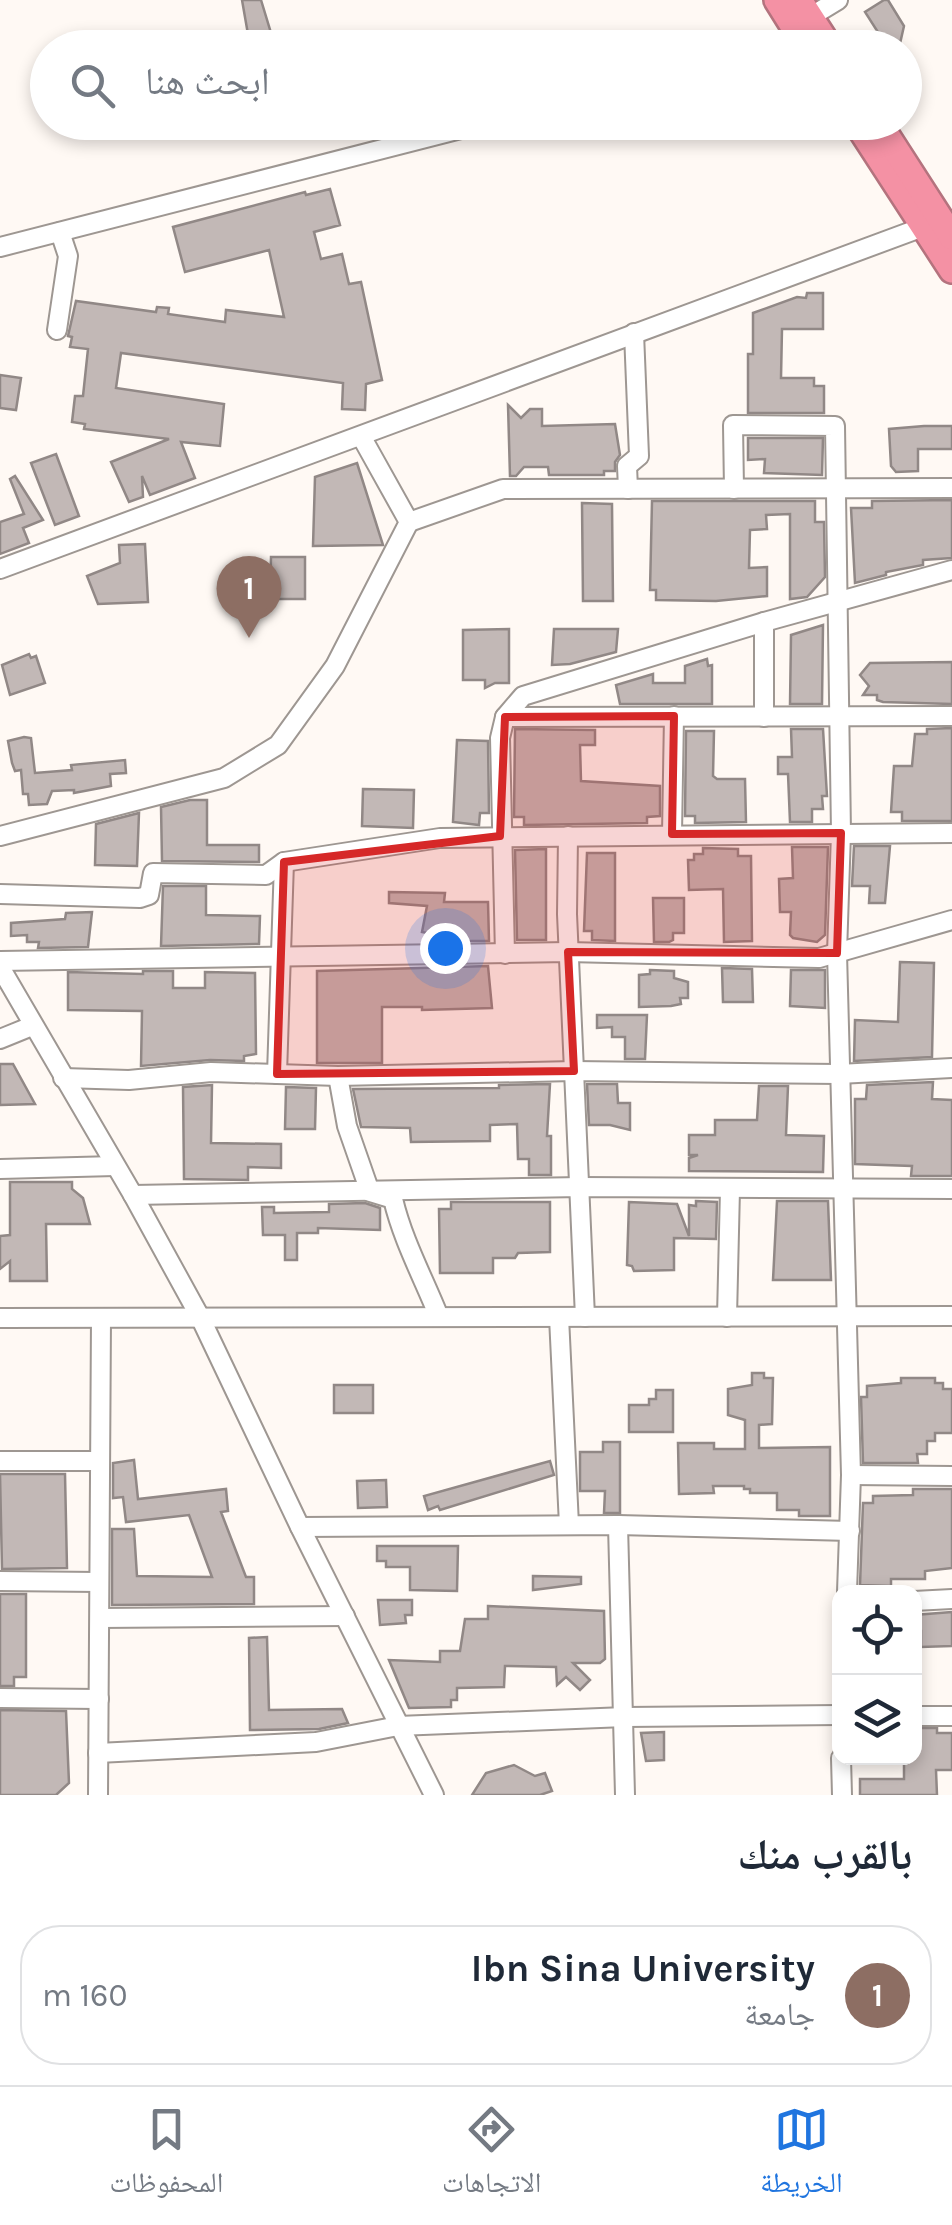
<!DOCTYPE html>
<html lang="ar">
<meta charset="utf-8">
<style>
:root{--surface:#fff;--page:#f2f2f3;--text:#1f2937;--muted:#747a83;--line:#e0e1e3;--accent:#2075df}
body{margin:0;font-family:Karla,"Noto Naskh Arabic",sans-serif;background:var(--page);color:var(--text);direction:rtl}
.controls{position:absolute;right:30px;bottom:30px;display:grid;overflow:hidden;border-radius:20px;box-shadow:0 5px 15px #0003}
.controls button{width:90px;height:90px;display:grid;place-items:center;padding:0;border:0;border-bottom:2px solid var(--line);background:var(--surface);color:var(--text);font:50px sans-serif}
.you{position:absolute;left:445px;top:948px;width:35px;height:35px;margin:-25px;border:8px solid #fff;border-radius:50%;background:#1a73e8;box-shadow:0 0 0 15px #1a73e833}
.badge{display:grid;place-items:center;width:65px;height:65px;border-radius:50%;background:var(--accent);color:#fff;font-size:32px;font-weight:700}
.pin{position:absolute;translate:-50% -82px;filter:drop-shadow(0 2px 5px #0008)}
.pin::after{content:'';position:absolute;top:52px;width:35px;height:30px;background:inherit;clip-path:polygon(0 0,100% 0,50% 100%)}
.list{margin:0;padding:0;list-style:none}
h2{display:flex;justify-content:space-between;align-items:center;height:130px;margin:0;padding:0 40px;font-size:42px}
h2 small{font-size:32px;font-weight:400;color:var(--muted)}
.list li{display:grid;grid-template-columns:65px 1fr auto;gap:30px;align-items:center;box-sizing:border-box;height:140px;margin:0 20px 20px;padding:0 20px;border:2px solid var(--line);border-radius:40px}
.list b{display:block;font-size:38px;white-space:nowrap}
.list p{margin:0;font-size:32px;white-space:nowrap;color:var(--muted)}
.list em{font-size:32px;font-style:normal;color:var(--muted)}
.icon{flex:none;width:55px;height:55px;fill:none;stroke:currentColor;stroke-width:2;stroke-linecap:round;stroke-linejoin:round}
.map{position:relative;flex:none;width:952px;height:1795px;overflow:hidden;direction:ltr}
.search{position:absolute;background:var(--surface);box-shadow:0 5px 15px #0003;left:30px;right:30px;top:30px;height:110px;display:flex;align-items:center;gap:25px;box-sizing:border-box;padding:0 35px;border-radius:55px;color:var(--muted);font-size:38px}
.sheet{height:290px;background:var(--surface)}
nav{display:flex;justify-content:space-around;align-items:center;box-sizing:border-box;height:140px;border-top:2px solid var(--line);background:var(--surface);font-size:28px;color:var(--muted)}
nav a{display:grid;justify-items:center;gap:5px}
nav .on{color:var(--accent)}
.map>svg:first-child{display:block}
.building{fill:#c2b8b6;stroke:#918886;stroke-width:2.5}
.lines{fill:none;stroke-linecap:round;stroke-linejoin:round}
.minor-casing{stroke:#9e9792;stroke-width:22}
.highway-casing{stroke:#b4737e;stroke-width:30}
.minor{stroke:#fff;stroke-width:18}
.highway{stroke:#f491a4;stroke-width:25}
.marked{fill:#d62828;fill-opacity:0.2;stroke:#d62828;stroke-width:8;stroke-linejoin:round}
</style>
<div class="map">
<svg width="952" height="1795" viewBox="0 0 952 1795">
<rect width="100%" height="100%" fill="#fff9f4"/>
<!-- building -->
<g class="building">
<path d="M242,0H261L271,33L249,40Z"/>
<path d="M884,0H888L904,26L899,48H888L865,12Z"/>
<path d="M330,189L340,225L314,232L321,259L342,254L349,284L361,282L382,380L366,384L365,410L342,409L343,383L121,353L116,388L224,404L220,446L181,442L195,478L150,495L142,476L143,497L129,502L111,462L169,439L84,429L85,424L72,422L75,396H83L88,349L70,347L72,337L68,336L76,301L156,312L157,307L169,308L168,314L225,322L226,310L284,317L269,250L185,272L173,227L305,192L306,195Z"/>
<path d="M807,293H823V329H782L781,378H814V386H824V413H748V354H753V313L797,297L806,298Z"/>
<path d="M0,375L21,378L16,410L0,408Z"/>
<path d="M508,405L521,418L530,409H542V426L615,424L620,455L615,462V471H604V475H549L548,467H524L516,476H510Z"/>
<path d="M924,426H952V449H918V471L896,472L891,466L889,429Z"/>
<path d="M748,438H823L822,475L764,473L765,459L748,460Z"/>
<path d="M56,454L79,516L55,525L31,463Z"/>
<path d="M357,463L383,545L313,546L315,477Z"/>
<path d="M15,476L43,520L23,528L29,543L0,554V522L24,514L10,479Z"/>
<path d="M952,500V558L923,560V565L886,572V575L855,583L851,508H872V501Z"/>
<path d="M652,501H815V522H824L825,577L807,597L790,599V514L766,515L767,529L750,530L749,568L767,567V596L716,601L656,600V590H650Z"/>
<path d="M582,503L612,504L613,601H583Z"/>
<path d="M145,544L148,602L98,604L87,576L120,563L119,545Z"/>
<path d="M271,557H305V599H270Z"/>
<path d="M823,625L822,704H790L791,635Z"/>
<path d="M509,629V683H495L485,688V680H463V630Z"/>
<path d="M554,629H618L616,652L570,664L552,665Z"/>
<path d="M29,654L31,658L36,656L45,683L10,695L2,665Z"/>
<path d="M707,659L708,666L712,665V704H620L616,685L653,674V683H685V666Z"/>
<path d="M952,662V704L883,702L877,700V695H863L869,686L860,675L870,663Z"/>
<path d="M952,728V821H902V812H891L894,766H912L915,734H927V729Z"/>
<path d="M515,729L595,730V745H580L581,781L660,786V816L647,817V823L524,825V817H514Z"/>
<path d="M791,729H823L827,796H822L823,809H812V822H790L788,774H778V757H792Z"/>
<path d="M686,731H714L713,776L717,779H745L746,822L695,823V816H685Z"/>
<path d="M24,737L31,738L35,773L72,770L71,765L125,760L126,773L110,774L111,786L74,793V790L52,791L47,804L29,805L28,794H23L21,770L15,771L12,763L8,741Z"/>
<path d="M457,740L488,741L489,813H480L479,825L453,822Z"/>
<path d="M363,789L414,790L413,828L362,826Z"/>
<path d="M190,800H207V845H259V862L162,861L161,807Z"/>
<path d="M139,813L137,866L95,865L96,824Z"/>
<path d="M854,846H890L885,903H869L870,886H852Z"/>
<path d="M792,847H828L825,935L817,942L793,938L790,935L791,912H780L779,879L793,878Z"/>
<path d="M703,848L738,849V856H751L752,941L724,942L723,889L689,890L688,860H694V854H703Z"/>
<path d="M546,849V940H517L515,850Z"/>
<path d="M587,853H615V941L592,940V931H584Z"/>
<path d="M163,886H206V915L260,916L259,944L161,946Z"/>
<path d="M389,892L445,893L444,902H488L489,941H469L422,932L427,906L389,903Z"/>
<path d="M653,898H684V933H673V940L669,942H654Z"/>
<path d="M92,912L88,947L38,948L39,942H27V935L11,936V923L65,919L66,913Z"/>
<path d="M900,962L934,963L932,1057L854,1061L855,1020L898,1022Z"/>
<path d="M488,966L492,1008L422,1010V1007H382V1063H317V971Z"/>
<path d="M722,968L752,969L753,1002H723Z"/>
<path d="M650,970L674,971V978L688,982V998H680L681,1004L671,1006L639,1007V975L650,974Z"/>
<path d="M791,970H825V1008L790,1006Z"/>
<path d="M143,971H173V988H205V972L255,973L256,1054L244,1056V1061L210,1060L141,1066L142,1011L68,1010V972L143,974Z"/>
<path d="M597,1015H647L645,1059H625V1037H612V1027L597,1028Z"/>
<path d="M0,1064H13L35,1104L0,1105Z"/>
<path d="M933,1082L932,1099L952,1100V1176H911L912,1166L855,1164V1099H866L867,1085Z"/>
<path d="M550,1084L547,1136H551V1175H529V1159H518L517,1124L490,1125V1141L411,1142L410,1128L361,1127L353,1089L499,1088V1085Z"/>
<path d="M587,1084H617L618,1103H630V1130L610,1125H589Z"/>
<path d="M212,1085L211,1143L281,1144V1168L248,1167V1180L184,1179L183,1087Z"/>
<path d="M759,1086H788L786,1135L824,1136L823,1172L689,1171V1158L698,1155H689V1135H715V1120H757Z"/>
<path d="M286,1087L316,1088L315,1129H285Z"/>
<path d="M10,1182H72V1189L83,1198L90,1224H46L47,1281H10V1261L0,1269V1236L10,1235Z"/>
<path d="M696,1201L717,1202L716,1239L674,1238V1270L634,1271L632,1266L627,1265L629,1202L677,1204L689,1236V1205L696,1206Z"/>
<path d="M777,1201H828L831,1280H773Z"/>
<path d="M451,1202H550V1252L518,1253L515,1258H493V1273H440L439,1209H451Z"/>
<path d="M365,1203L380,1208V1230L318,1228V1233H297V1260H285V1235H263L262,1207H274V1213L329,1212V1204Z"/>
<path d="M752,1373H764V1378H773L772,1424L759,1425V1448L830,1447V1516H799V1510H777V1493H750V1489H744V1486H713L714,1493L679,1494L678,1443H714V1449H745V1420L728,1415V1389L752,1385Z"/>
<path d="M901,1378H935V1383H943V1389H952V1433H935V1441H927V1454H917L918,1463H863L861,1397H867V1386L901,1383Z"/>
<rect x="334" y="1385" width="39" height="28"/>
<path d="M656,1390H673V1432H629V1405H649V1399H656Z"/>
<path d="M603,1442H620V1513H604L605,1491H580V1452H603Z"/>
<path d="M134,1460L138,1499L226,1489L228,1511L221,1512L246,1577H254V1604L112,1605V1529H134L137,1576L212,1577L189,1515L126,1522L123,1497L113,1498V1463Z"/>
<path d="M550,1461L554,1475L440,1510L438,1506L428,1510L424,1496Z"/>
<path d="M0,1474H65L67,1568L2,1569Z"/>
<path d="M386,1480L387,1507L358,1508L357,1481Z"/>
<path d="M913,1489H952V1568L925,1571V1579H891V1586L860,1585L863,1503H873V1496L913,1495Z"/>
<path d="M377,1546H458L457,1591L410,1590V1567H386V1561H377Z"/>
<path d="M533,1576L581,1577V1584L533,1590Z"/>
<path d="M0,1594H26V1677H14V1686H0Z"/>
<path d="M378,1600H412V1615H405L406,1623L380,1625Z"/>
<path d="M488,1606L604,1611L605,1659L600,1663H573L590,1680L580,1690L566,1677L557,1685L556,1667L505,1666L504,1687L457,1688V1700H451V1707L409,1708L389,1660L440,1662V1651H460L465,1619H488Z"/>
<path d="M952,1612V1646L921,1647V1631H914V1615Z"/>
<path d="M267,1637L269,1710L342,1709L348,1723L319,1729L250,1730L249,1638Z"/>
<path d="M0,1710L66,1711L69,1783L56,1795H0Z"/>
<path d="M914,1728H937V1733H952V1770H936L937,1795H860V1779H904V1758H914Z"/>
<path d="M664,1732V1760L646,1761L641,1733Z"/>
<path d="M514,1765L535,1776L545,1773L552,1791L540,1795H472L486,1773Z"/>
</g>
<g class="lines">
<defs>
<g id="minor">
<path d="M810,17L838,0"/>
<path d="M769,48L801,39"/>
<path d="M0,247L488,122"/>
<path d="M57,330L68,256L60,232"/>
<path d="M628,489L627,466L639,456L634,333"/>
<path d="M734,489L733,425L835,426L841,833L837,953L851,1475L847,1592"/>
<path d="M409,522L503,489L952,488"/>
<path d="M0,569L923,227"/>
<path d="M764,622V717"/>
<path d="M505,717L952,716"/>
<path d="M672,834L674,716"/>
<path d="M0,836L224,778L278,745L335,666L409,522L361,436"/>
<path d="M568,836L567,914L585,1317"/>
<path d="M0,894L140,898L149,895L153,873L266,875L284,862L440,838L952,833"/>
<path d="M505,954L500,738L505,717L523,696L764,622L952,570"/>
<path d="M0,961L568,952L819,958L952,920"/>
<path d="M0,967L133,1195L200,1317L300,1527L434,1795"/>
<path d="M0,1039L32,1026"/>
<path d="M277,1074L284,862"/>
<path d="M338,1076L347,1126L370,1192L393,1199C403,1241 423,1277 439,1317"/>
<path d="M63,1078L129,1080L211,1072L338,1076L574,1071L839,1074L952,1068"/>
<path d="M0,1169L115,1166"/>
<path d="M133,1195L581,1187L952,1189"/>
<path d="M559,1317L569,1525"/>
<path d="M727,1317L730,1189"/>
<path d="M0,1318L952,1316"/>
<path d="M0,1461H99"/>
<path d="M851,1475L952,1476"/>
<path d="M618,1525L625,1795"/>
<path d="M300,1527L618,1525L850,1531"/>
<path d="M0,1581L98,1582"/>
<path d="M914,1601L952,1599"/>
<path d="M100,1618L345,1616"/>
<path d="M0,1698L99,1699"/>
<path d="M914,1716H952"/>
<path d="M98,1753L316,1742L398,1726L625,1717L840,1715"/>
<path d="M841,1758L842,1795"/>
<path d="M98,1795L101,1318"/>
</g>
<g id="highway">
<path d="M777,0L807,48"/>
<path d="M799,0L830,48"/>
<path d="M856,122L952,270"/>
<path d="M878,122L952,237"/>
</g>
</defs>
<!-- minor casing -->
<use href="#minor" class="minor-casing"/>
<!-- highway casing -->
<use href="#highway" class="highway-casing"/>
<!-- minor -->
<use href="#minor" class="minor"/>
<!-- highway -->
<use href="#highway" class="highway"/>
</g>
<!-- marked area -->
<path class="marked" d="M674,716L672,834L841,833L837,953L568,952L574,1071L277,1074L284,862L500,836L505,717Z"/>
</svg>
<div class="controls">
<button><svg class="icon" aria-label="locate" viewBox="0 0 24 24"><circle cx="12" cy="12" r="6"/><path d="M12 2v4M12 18v4M2 12h4M18 12h4"/></svg></button>
<button><svg class="icon" aria-label="layers" viewBox="0 0 24 24"><path d="M12 4l9 5-9 5-9-5zM3 14l9 5 9-5"/></svg></button>
</div>
<div class="you"></div>
<div class="pin badge" style="left:249px;top:638px;background:#8d6e63">1</div>
<div class="search"><svg class="icon" aria-label="search" viewBox="0 0 24 24"><circle cx="10" cy="10" r="6"/><path d="M15 15l6 6"/></svg>ابحث هنا</div>
</div>
<section class="sheet">
<h2>بالقرب منك<small></small></h2>
<ul class="list">
<li><span class="badge" style="background:#8d6e63">1</span><div><b>Ibn Sina University</b><p>جامعة</p></div><em>160 m</em></li>
</ul>
</section>
<nav>
<a class="on"><svg class="icon" aria-label="map" viewBox="0 0 24 24"><path d="M3 6l6-2 6 2 6-2v14l-6 2-6-2-6 2zM9 4v14M15 6v14"/></svg>الخريطة</a>
<a><svg class="icon" aria-label="directions" viewBox="0 0 24 24"><path d="M12 3l9 9-9 9-9-9zM9 14v-3h6M13 9l2 2-2 2"/></svg>الاتجاهات</a>
<a><svg class="icon" aria-label="saved" viewBox="0 0 24 24"><path d="M7 4h10v16l-5-4-5 4z"/></svg>المحفوظات</a>
</nav>
